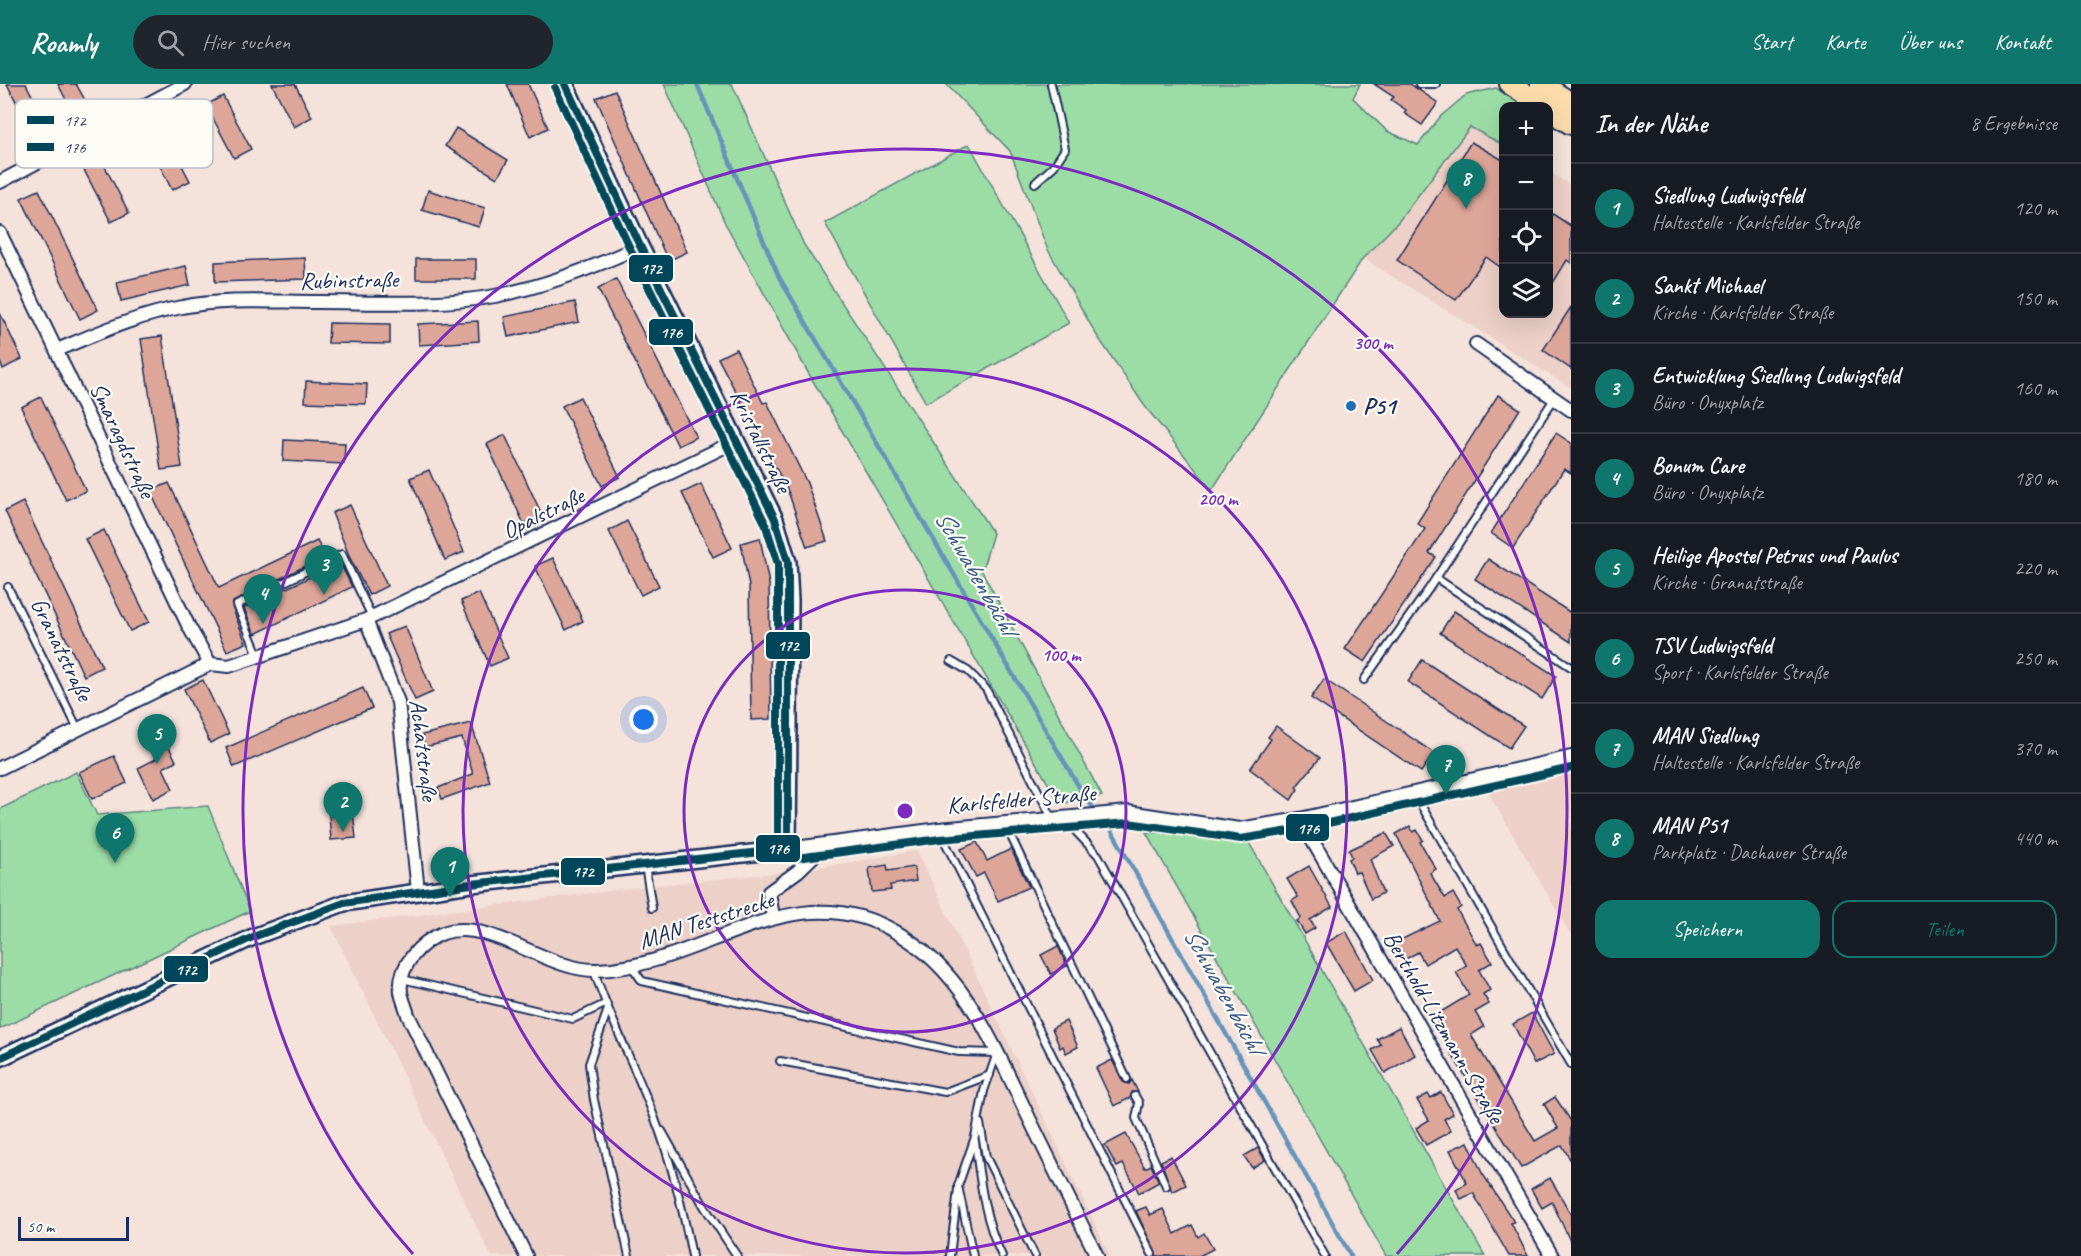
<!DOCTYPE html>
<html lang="de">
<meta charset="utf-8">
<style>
:root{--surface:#171b24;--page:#20242c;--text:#f1f3f6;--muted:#9ea1a6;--line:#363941;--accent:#0f766e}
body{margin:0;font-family:Caveat,sans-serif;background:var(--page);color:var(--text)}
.controls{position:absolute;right:18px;top:18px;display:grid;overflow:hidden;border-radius:12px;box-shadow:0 6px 24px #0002}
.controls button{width:54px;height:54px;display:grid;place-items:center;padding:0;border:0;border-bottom:2px solid var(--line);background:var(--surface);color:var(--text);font:30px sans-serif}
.scale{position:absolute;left:18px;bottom:15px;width:111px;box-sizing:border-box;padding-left:6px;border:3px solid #1b2f5e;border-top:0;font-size:16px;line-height:21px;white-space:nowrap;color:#1b2f5e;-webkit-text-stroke:4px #fdfcf7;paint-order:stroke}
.you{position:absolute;left:644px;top:636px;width:21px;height:21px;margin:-15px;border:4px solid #fff;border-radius:50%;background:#1a73e8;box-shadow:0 0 0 9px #1a73e833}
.badge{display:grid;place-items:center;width:39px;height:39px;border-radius:50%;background:var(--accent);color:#fff;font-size:20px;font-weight:700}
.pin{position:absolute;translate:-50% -50px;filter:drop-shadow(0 2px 3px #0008)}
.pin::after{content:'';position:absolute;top:32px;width:21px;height:18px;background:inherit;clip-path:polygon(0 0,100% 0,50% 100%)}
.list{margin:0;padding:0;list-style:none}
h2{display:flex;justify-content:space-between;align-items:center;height:78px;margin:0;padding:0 24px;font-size:26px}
h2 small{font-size:20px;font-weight:400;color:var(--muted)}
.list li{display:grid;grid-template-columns:39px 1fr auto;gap:18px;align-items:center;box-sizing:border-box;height:90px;padding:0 24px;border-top:2px solid var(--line)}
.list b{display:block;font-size:22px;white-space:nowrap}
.list p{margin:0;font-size:20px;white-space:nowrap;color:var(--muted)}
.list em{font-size:20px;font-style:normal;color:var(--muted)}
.actions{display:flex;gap:12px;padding:18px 24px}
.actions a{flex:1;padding:14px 0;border:2px solid var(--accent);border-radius:18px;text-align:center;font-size:21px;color:var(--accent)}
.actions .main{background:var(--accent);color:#fff}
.icon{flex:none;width:33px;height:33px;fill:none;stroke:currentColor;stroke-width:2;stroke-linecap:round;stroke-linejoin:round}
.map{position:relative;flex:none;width:1571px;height:1172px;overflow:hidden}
header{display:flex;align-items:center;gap:36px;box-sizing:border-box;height:84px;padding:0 30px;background:var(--accent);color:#fff}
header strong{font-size:28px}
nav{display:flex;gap:33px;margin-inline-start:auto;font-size:21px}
.search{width:420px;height:54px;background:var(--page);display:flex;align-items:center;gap:15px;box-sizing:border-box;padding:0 21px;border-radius:33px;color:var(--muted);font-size:22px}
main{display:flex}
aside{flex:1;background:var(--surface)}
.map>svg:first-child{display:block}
.built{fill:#edd0c7}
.green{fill:#9cdda6;stroke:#5c8682;stroke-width:1.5}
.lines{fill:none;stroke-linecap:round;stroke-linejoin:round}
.stream{stroke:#6594bb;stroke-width:4.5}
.building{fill:#dea699;stroke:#1b2f5e;stroke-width:1.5}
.service-casing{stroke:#1b2f5e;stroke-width:10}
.minor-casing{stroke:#1b2f5e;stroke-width:16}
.tertiary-casing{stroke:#1b2f5e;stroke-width:20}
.primary-casing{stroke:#1b2f5e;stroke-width:24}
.service{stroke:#fdfcf7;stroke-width:6}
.minor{stroke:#fdfcf7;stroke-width:12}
.tertiary{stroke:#fdfcf7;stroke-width:15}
.primary{stroke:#fddcac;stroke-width:20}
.bus-1-casing{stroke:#fdfcf7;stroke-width:12}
.bus-2-casing{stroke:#fdfcf7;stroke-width:12}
.bus-1{stroke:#00465a;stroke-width:8}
.bus-2{stroke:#00465a;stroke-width:8}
.ring{fill:none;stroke:#7b2cbf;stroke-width:3}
.poi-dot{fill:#1f6fb2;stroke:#fdfcf7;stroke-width:2}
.labels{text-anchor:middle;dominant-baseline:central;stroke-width:4.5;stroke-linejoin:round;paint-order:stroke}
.street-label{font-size:24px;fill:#1b2f5e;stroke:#fdfcf7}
.poi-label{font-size:24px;font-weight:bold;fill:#1b2f5e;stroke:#fdfcf7;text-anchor:start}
.water-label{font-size:26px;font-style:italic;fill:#3a5985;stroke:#fdfcf7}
.key{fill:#fdfcf7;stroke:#b9bec9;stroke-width:1.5}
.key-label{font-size:16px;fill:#1b2f5e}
.centre{fill:#7b2cbf;stroke:#fdfcf7;stroke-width:3}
.ring-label{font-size:18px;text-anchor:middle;font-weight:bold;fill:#7b2cbf;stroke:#fdfcf7;stroke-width:4.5;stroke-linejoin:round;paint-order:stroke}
.line-badge{stroke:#fdfcf7;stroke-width:2}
.badge-label{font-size:16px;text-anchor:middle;font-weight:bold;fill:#fff}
</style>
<header>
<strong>Roamly</strong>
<div class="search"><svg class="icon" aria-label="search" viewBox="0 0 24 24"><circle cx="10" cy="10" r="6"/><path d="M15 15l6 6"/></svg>Hier suchen</div>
<nav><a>Start</a><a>Karte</a><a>Über uns</a><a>Kontakt</a></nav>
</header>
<main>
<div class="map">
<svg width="1571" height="1172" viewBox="0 0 1571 1172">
<rect width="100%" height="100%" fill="#f4e2db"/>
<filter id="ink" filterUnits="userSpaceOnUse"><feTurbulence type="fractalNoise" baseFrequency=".0167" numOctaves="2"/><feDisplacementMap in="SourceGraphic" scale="12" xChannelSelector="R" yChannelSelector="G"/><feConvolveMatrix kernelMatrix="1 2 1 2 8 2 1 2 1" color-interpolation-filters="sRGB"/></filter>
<g filter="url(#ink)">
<!-- built -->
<g class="built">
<path d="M1471,42L1503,61L1504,230H1548L1549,87L1571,102V304L1363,174L1398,138Z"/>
<path d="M1571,686V851L1487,706Z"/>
<path d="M917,767L1110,1172H491L331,842L648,802L798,787Z"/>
</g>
<!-- green -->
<g class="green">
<path d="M664,0H732L804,161L993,449L982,487L1102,712L1060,720L806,285L725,139Z"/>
<path d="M946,0H1360L1353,14L1387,47L1418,61L1441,32L1466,11L1496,4L1525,22H1504L1503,61L1470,43L1398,138L1363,174L1212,406L1144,321L1096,250L1047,164L1010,67Z"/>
<path d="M969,60L1069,239L926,319L825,139Z"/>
<path d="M76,688L97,731L208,722L250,827L0,945V725Z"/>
<path d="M1146,748L1248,757L1485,1172H1386Z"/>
</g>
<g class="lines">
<!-- stream -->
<path class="stream" d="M697,0L779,193L1085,713L1112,747L1351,1172"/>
</g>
<!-- building -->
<g class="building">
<path d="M7,0H26L50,46L35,54Z"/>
<path d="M58,0H76L90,25L75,33Z"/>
<path d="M272,0H295L312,33L294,43Z"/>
<path d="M507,0H528L548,44L530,53Z"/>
<path d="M1374,0H1410L1438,19L1422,41L1404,29L1406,26L1391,16L1394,13Z"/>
<path d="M615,6L687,168L668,177L596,14Z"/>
<path d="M223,12L251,65L234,74L206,21Z"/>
<path d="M162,43L190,97L172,106L145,52Z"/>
<path d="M456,44L508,76L497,94L445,62Z"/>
<path d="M1471,58L1503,76V185L1486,173L1456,216L1397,176Z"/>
<path d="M101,75L129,129L111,138L83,84Z"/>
<path d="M39,106L98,226L80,235L21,114Z"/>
<path d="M428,106L485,124L479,143L422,126Z"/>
<path d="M1548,127L1571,142V179L1567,176L1548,207Z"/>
<path d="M305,174L306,195L215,198V178Z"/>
<rect x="416" y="175" width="60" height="20"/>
<path d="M186,182L190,201L121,217L117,198Z"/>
<path d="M616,195L696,353L678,362L598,205Z"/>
<path d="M575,218L579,238L508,253L504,233Z"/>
<path d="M1571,223V285L1543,266Z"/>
<path d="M0,229L22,275L3,285L0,278Z"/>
<path d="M478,237L479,257L419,261L418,240Z"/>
<path d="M329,239L390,240V260L328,259Z"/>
<path d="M162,252L182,383L161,386L141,255Z"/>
<path d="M736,265L763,319L767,318L807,399L827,457L807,463L788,407L718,274Z"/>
<path d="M306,297L367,300L366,320L305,318Z"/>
<path d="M1498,311L1520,325L1429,469L1436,473L1365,578L1345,565L1425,445L1417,439Z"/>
<path d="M41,313L86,407L66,416L21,323Z"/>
<path d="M580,313L620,393L602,402L562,322Z"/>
<path d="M1556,349L1571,359V389L1564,385L1513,464L1491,449Z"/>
<path d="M505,351L542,431L524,440L487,360Z"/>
<path d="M284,356L345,359L344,380L283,377Z"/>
<path d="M429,386L464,468L445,476L410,394Z"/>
<path d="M169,399L219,504L317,457L325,472L233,518L232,523L246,559L227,567L150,407Z"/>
<path d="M701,400L732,464L713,473L682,409Z"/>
<path d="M23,418L102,583L84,592L5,427Z"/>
<path d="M350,421L387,502L369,511L350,474L332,429Z"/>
<path d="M627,437L659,502L641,511L609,447Z"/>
<path d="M104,446L149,538L130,547L85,455Z"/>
<path d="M760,454L769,500L771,635L751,636L749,502L741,459Z"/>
<path d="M553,474L583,537L566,546L535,482Z"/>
<path d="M1488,475L1571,529V558L1475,495Z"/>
<path d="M340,479L352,503L255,550L244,524Z"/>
<path d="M479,509L508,574L490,582L461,517Z"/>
<path d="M1454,527L1556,592L1542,615L1440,549Z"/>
<path d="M405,542L433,608L415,616L386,550Z"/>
<path d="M1422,576L1524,642L1509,664L1408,598Z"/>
<path d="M1324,595L1434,669L1421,688L1311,614Z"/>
<path d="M203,596L229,650L210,659L184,605Z"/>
<path d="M363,604L372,624L234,683L226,664Z"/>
<path d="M471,639L490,698L442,715L438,704L473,690L462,654L425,663L422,651Z"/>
<path d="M1276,642L1320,674L1296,703L1298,705L1291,716L1250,685L1271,655L1268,653Z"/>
<path d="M162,649L176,677L163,684L173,705L153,715L138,684L156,675L147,656Z"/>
<path d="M114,672L127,699L92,715L79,688Z"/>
<path d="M353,729L356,754L331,756L329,731Z"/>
<path d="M1410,742L1413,748L1417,746L1423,756L1420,758L1436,785L1430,789L1445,814L1453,809L1461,823L1457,826L1477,861L1481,859L1492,878L1479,886L1490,906L1483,910L1489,920L1475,928L1484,943L1471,951L1535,1057L1558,1044L1544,1020L1555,1013L1571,1037V1077L1562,1061L1521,1084L1451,969L1449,963L1451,961L1434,932L1469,911L1456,888L1467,882L1455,862L1425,880L1418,868L1404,876L1394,859L1440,837L1396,750Z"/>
<path d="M1386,749L1394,762L1370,775L1383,809L1371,815L1359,788L1355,789L1349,775L1352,773L1349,766Z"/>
<path d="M977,758L987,777L1011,765L1029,803L998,817L984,789L976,793L961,765Z"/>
<path d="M887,781L888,787L914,783L916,797L890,801L891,806L872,808L869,784Z"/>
<path d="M1309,782L1332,823L1310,836L1315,844L1305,850L1297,837L1301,834L1292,817L1298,813L1287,795Z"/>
<path d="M1346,847L1373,896L1354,907L1326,859Z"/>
<path d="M1058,862L1067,882L1051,890L1041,871Z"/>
<path d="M1532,929L1554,970L1534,980L1513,940Z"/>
<path d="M1066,937L1078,963L1066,969L1063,962L1060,964L1052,944Z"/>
<path d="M1399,943L1415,971L1385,989L1372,966L1381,961L1377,955Z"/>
<path d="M1112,976L1123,998L1129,1000L1132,996L1138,1008H1132L1130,1014L1114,1022L1096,984Z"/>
<path d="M1441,1008L1453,1030L1444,1035L1451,1047L1426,1061L1416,1044L1429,1036L1417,1016L1428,1010L1431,1014Z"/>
<path d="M1126,1050L1145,1084L1151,1081L1159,1098L1139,1109L1123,1080L1117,1083L1105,1061Z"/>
<path d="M1468,1058L1482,1089L1514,1138L1511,1139L1528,1172H1509L1473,1109L1461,1115L1456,1106L1467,1099L1450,1066Z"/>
<path d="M1258,1064L1265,1076L1252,1084L1244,1072Z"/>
<path d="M1171,1072L1186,1101L1172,1108L1161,1077Z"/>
<path d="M1550,1094L1571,1130V1159L1552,1118L1542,1124L1531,1105Z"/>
<path d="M1146,1123L1150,1131L1163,1125L1175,1150L1192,1141L1198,1153L1204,1149L1213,1165L1199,1172H1157L1136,1127Z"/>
</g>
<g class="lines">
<defs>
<g id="service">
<path d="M1419,0H1436"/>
<path d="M1035,99L1054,82L1065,65L1051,0"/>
<path d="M1436,494L1571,583"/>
<path d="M8,503L78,645"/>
<path d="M259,573L237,521L342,470L372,533"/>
<path d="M951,577L968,587L986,605L1052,734"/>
<path d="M1364,596L1428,506L1554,315"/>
<path d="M1414,709L1571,980"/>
<path d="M1064,735L1098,771L1325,1172"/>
<path d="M1005,740L1127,995"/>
<path d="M939,746L1152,1170"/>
<path d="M645,781L652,824"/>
<path d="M632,883L642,897L959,968L997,969L984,1007L975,1053L958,1102L973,1172"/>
<path d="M594,887C611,937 636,985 655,1035C672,1079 683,1126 692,1172"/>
<path d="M402,895L573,935L605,920"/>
<path d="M608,925L589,980L594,1016L629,1172"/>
<path d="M780,977L945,1008L990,991"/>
<path d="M1135,1012L1139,1019L1136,1034L1166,1102"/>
<path d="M980,1039L986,1073L1035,1172"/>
<path d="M662,1047L704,1122L737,1172"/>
<path d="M975,1057C980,1097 984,1135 1002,1172"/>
<path d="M950,1172L958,1105"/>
</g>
<g id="minor">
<path d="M0,98L185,0"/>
<path d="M0,149L188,541L210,580"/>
<path d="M1476,260L1571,326"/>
<path d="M57,266C98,249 138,231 182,223C225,214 273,218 318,218C374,218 440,222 495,212C546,202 593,184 640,162"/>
<path d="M366,536L398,618L418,807"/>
<path d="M210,580L229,582L366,536L736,357"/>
<path d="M0,684L210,580"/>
<path d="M1300,735L1552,1172"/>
<path d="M788,765L939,745L1128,728L1239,745L1300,735L1571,673"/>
<path d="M773,833L769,808L798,787L826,760"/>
<path d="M526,1172L408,931C406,923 402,915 401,908C398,882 420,858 443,849C489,833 547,887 596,886C704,883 789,787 896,848C967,888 997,969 1031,1038C1053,1083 1075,1127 1097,1172"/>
</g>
<path id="tertiary" d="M0,974L253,853L344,819L471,800L788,765L790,517L788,478L775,435L640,162L565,0"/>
<g id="primary">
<path d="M1510,0L1544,22"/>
<path d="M1541,0L1571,19"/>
<path d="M1548,26L1571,40"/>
</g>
</defs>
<!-- service casing -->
<use href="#service" class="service-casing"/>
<!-- minor casing -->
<use href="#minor" class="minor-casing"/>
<!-- tertiary casing -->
<use href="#tertiary" class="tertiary-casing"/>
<!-- primary casing -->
<use href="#primary" class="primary-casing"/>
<!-- service -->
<use href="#service" class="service"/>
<!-- minor -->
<use href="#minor" class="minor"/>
<!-- tertiary -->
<use href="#tertiary" class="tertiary"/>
<!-- primary -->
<use href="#primary" class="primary"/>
<defs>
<g id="bus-1">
<path d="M565,0L640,162L775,435L788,478V765"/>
<path d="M0,974L253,853L344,819L471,800L788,765"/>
</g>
<path id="bus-2" d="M555,4L631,167L765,439L778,480V765L782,774L789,775L940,755L1128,739L1241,755L1302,745L1571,684"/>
</defs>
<!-- bus-1 casing -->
<use href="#bus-1" class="bus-1-casing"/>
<!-- bus-2 casing -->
<use href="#bus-2" class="bus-2-casing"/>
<!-- bus-1 -->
<use href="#bus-1" class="bus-1"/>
<!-- bus-2 -->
<use href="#bus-2" class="bus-2"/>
</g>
</g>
<!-- distance rings -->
<g class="ring">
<circle cx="905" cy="727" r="221"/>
<circle cx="905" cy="727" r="442"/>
<path d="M413 1170A662 662 0 1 1 1397 1170"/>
</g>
<!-- markers -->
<circle class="poi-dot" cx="1351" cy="322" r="6"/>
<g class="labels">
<!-- street labels -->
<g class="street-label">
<text transform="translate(349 196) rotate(-1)">Rubinstraße</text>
<text transform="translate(123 356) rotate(65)">Smaragdstraße</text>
<text transform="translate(761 357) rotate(64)">Kristallstraße</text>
<text transform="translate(543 429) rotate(-26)">Opalstraße</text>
<text transform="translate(62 565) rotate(64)">Granatstraße</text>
<text transform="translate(424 666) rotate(83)">Achatstraße</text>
<text transform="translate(1021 715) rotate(-5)">Karlsfelder Straße</text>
<text transform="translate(706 836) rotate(-18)">MAN Teststrecke</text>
<text transform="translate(1444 943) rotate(60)">Berthold-Litzmann-Straße</text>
</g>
<!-- poi labels -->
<g class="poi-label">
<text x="1363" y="322">P51</text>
</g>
<!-- water labels -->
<g class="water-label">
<text transform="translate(976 488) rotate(60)">Schwabenbächl</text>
<text transform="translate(1224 906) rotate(61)">Schwabenbächl</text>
</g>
</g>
<!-- legend -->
<rect x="15" y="15" width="198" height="69" rx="9" class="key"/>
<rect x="27" y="32" width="27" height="8" fill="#00465a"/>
<rect x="27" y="59" width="27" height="8" fill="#00465a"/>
<g class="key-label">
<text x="64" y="42">172</text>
<text x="64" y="69">176</text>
</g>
<circle cx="905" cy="727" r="9" class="centre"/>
<g class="ring-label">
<text x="1373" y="265">300 m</text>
<text x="1218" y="421">200 m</text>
<text x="1061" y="577">100 m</text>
</g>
<g class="line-badge">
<rect x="628" y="170" width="46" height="29" rx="6" fill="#00465a"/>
<rect x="648" y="234" width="46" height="28" rx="6" fill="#00465a"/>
<rect x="765" y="547" width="46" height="29" rx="6" fill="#00465a"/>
<rect x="1285" y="729" width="45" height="29" rx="6" fill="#00465a"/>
<rect x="755" y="750" width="46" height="29" rx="6" fill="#00465a"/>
<rect x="560" y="773" width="46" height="29" rx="6" fill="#00465a"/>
<rect x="163" y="871" width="46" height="28" rx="6" fill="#00465a"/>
</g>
<g class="badge-label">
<text x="651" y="190">172</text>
<text x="671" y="254">176</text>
<text x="788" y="567">172</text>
<text x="1308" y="750">176</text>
<text x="778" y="770">176</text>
<text x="583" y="793">172</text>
<text x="186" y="891">172</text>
</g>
</svg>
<div class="controls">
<button>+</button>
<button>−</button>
<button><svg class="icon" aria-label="locate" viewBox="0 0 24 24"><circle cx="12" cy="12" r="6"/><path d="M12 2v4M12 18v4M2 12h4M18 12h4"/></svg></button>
<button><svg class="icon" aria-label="layers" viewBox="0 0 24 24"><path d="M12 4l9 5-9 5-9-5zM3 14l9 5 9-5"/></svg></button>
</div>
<div class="scale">50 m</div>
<div class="you"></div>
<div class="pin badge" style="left:450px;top:813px">1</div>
<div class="pin badge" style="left:343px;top:748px">2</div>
<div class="pin badge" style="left:324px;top:511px">3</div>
<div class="pin badge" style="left:263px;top:540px">4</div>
<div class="pin badge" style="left:157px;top:680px">5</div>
<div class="pin badge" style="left:115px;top:779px">6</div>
<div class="pin badge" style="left:1446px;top:711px">7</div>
<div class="pin badge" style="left:1466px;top:125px">8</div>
</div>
<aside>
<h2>In der Nähe<small>8 Ergebnisse</small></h2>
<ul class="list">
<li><span class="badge">1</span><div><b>Siedlung Ludwigsfeld</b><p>Haltestelle · Karlsfelder Straße</p></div><em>120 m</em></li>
<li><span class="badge">2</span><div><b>Sankt Michael</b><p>Kirche · Karlsfelder Straße</p></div><em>150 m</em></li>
<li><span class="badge">3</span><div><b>Entwicklung Siedlung Ludwigsfeld</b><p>Büro · Onyxplatz</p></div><em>160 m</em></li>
<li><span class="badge">4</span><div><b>Bonum Care</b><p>Büro · Onyxplatz</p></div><em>180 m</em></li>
<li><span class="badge">5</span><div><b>Heilige Apostel Petrus und Paulus</b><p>Kirche · Granatstraße</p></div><em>220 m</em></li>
<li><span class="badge">6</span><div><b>TSV Ludwigsfeld</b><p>Sport · Karlsfelder Straße</p></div><em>250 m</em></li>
<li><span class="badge">7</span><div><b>MAN Siedlung</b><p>Haltestelle · Karlsfelder Straße</p></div><em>370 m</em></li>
<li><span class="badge">8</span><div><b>MAN P51</b><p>Parkplatz · Dachauer Straße</p></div><em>440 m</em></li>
</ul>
<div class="actions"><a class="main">Speichern</a><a>Teilen</a></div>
</aside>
</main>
